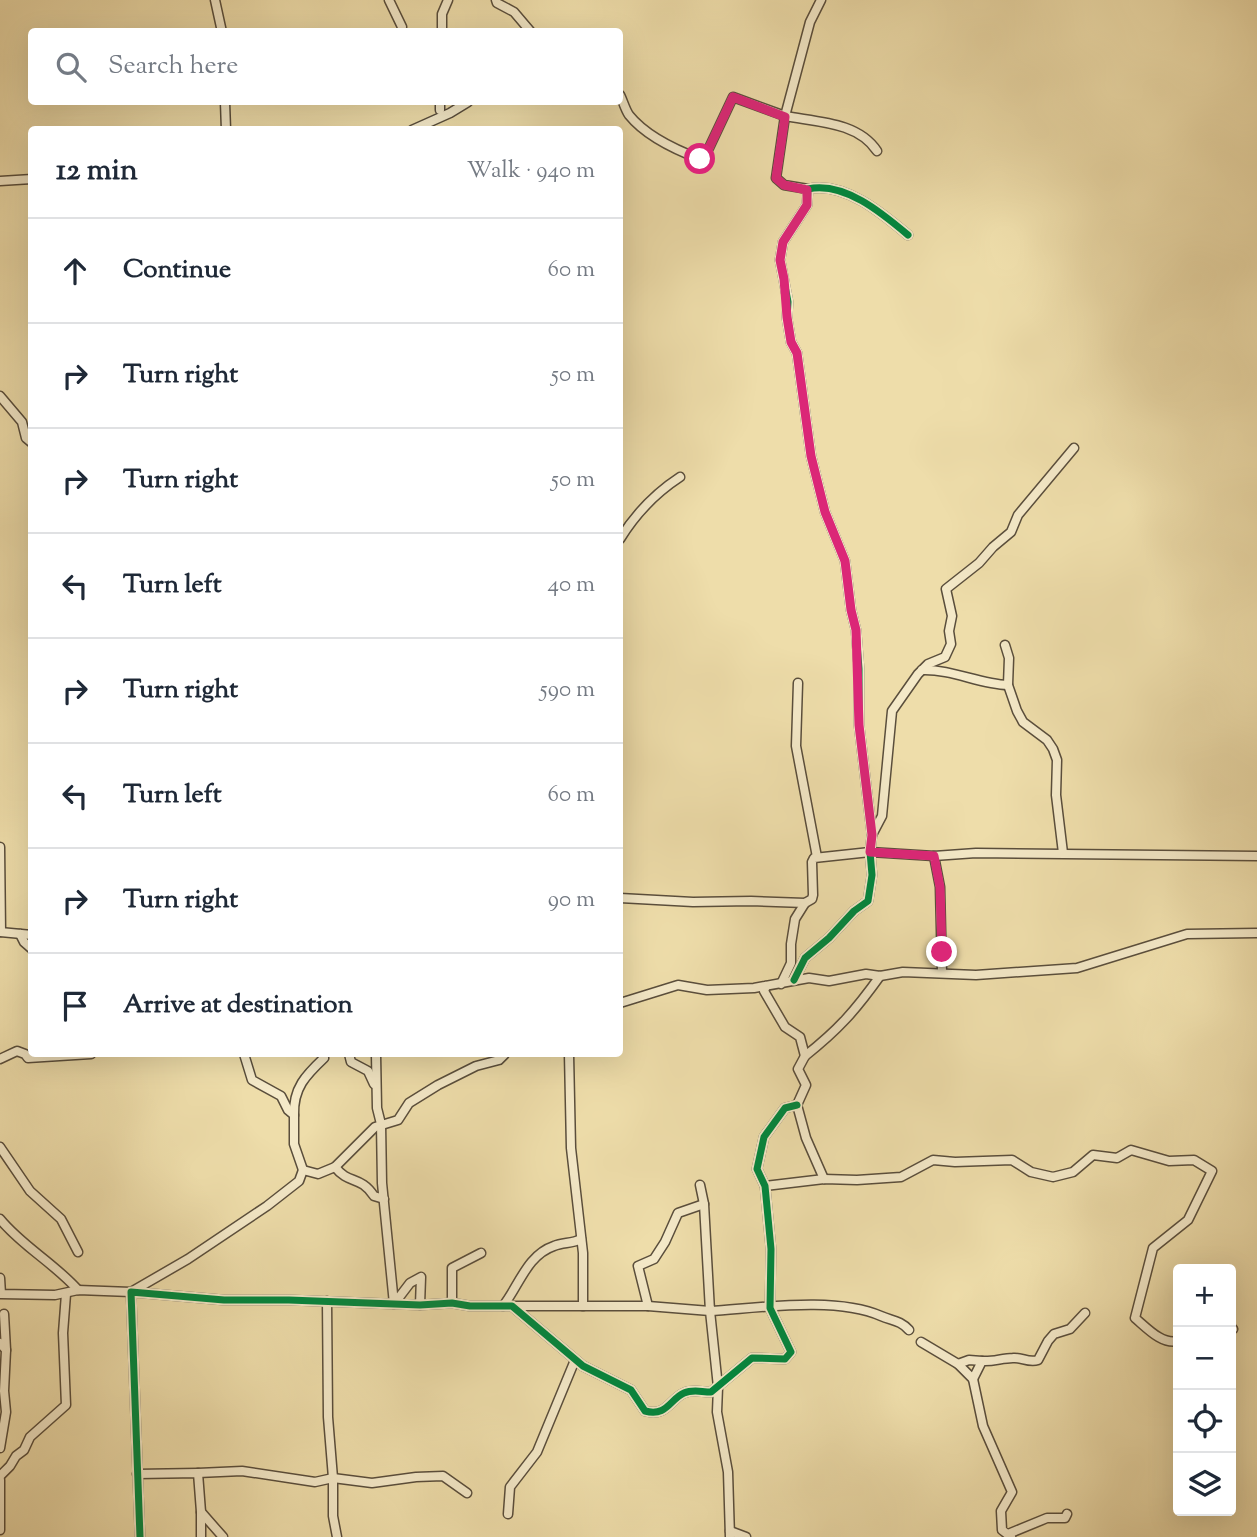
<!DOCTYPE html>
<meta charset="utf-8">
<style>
:root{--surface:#fff;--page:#f6f6f7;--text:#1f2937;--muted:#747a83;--line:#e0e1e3}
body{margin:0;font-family:"Sorts Mill Goudy",serif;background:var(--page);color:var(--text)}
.controls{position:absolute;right:21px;bottom:21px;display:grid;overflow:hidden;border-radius:7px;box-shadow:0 7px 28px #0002}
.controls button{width:63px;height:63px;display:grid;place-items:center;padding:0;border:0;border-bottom:2px solid var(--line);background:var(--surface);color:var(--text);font:35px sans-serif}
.stop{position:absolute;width:21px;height:21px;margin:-16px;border:5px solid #db2777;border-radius:50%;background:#fff}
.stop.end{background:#db2777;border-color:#fff;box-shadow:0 2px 7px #0008}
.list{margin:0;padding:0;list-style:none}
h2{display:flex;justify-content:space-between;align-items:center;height:91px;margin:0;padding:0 28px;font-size:30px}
h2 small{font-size:23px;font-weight:400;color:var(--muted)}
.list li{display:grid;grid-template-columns:46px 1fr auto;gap:21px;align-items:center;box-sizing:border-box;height:105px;padding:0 28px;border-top:2px solid var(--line)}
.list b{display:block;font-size:26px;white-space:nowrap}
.list em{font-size:23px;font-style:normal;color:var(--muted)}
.icon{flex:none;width:38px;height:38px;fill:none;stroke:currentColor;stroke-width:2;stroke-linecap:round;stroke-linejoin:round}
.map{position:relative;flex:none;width:1257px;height:1537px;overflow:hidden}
.search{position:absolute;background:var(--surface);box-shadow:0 7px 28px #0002;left:28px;top:28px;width:595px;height:77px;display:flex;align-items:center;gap:18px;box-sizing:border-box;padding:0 24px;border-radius:7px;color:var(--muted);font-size:26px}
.panel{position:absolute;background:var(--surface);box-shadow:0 7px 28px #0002;left:28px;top:126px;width:595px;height:931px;border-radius:7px}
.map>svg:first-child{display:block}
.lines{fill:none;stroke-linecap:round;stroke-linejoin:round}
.minor-casing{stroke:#5a4e3c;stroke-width:11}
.minor{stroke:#f4e9c8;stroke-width:8}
.cycleway-casing{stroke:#f4e9c8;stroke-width:11}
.cycleway{stroke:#00873e;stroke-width:7}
.route{stroke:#db2777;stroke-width:9}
</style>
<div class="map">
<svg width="1257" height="1537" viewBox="0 0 1257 1537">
<rect width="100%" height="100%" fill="#eda"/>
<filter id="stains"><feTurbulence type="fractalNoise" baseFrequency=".00286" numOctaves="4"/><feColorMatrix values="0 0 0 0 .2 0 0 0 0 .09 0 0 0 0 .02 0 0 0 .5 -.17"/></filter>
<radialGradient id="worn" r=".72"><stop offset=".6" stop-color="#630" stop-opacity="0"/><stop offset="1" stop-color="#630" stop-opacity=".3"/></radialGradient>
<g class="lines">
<defs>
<g id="minor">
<path d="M215,0L222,32"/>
<path d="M389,0L402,27L401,32"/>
<path d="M496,0L497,3L514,12L531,32"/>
<path d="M821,0L810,22L785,116C817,122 858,122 877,151"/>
<path d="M442,32V14L448,0"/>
<path d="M620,95C623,101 625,109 629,115C645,135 676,150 700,159L709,148L733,97L785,116L776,178L784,185L808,189"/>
<path d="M225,102L226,130"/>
<path d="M440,110V102"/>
<path d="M412,130L450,113L468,102"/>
<path d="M0,181L32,179"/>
<path d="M0,396L22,422L26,438L32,443"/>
<path d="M620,539C636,513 654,494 680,477"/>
<path d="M1005,645L1009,658L1008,685L1017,711L1023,722L1047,740L1053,749L1057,760L1056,795L1063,853"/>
<path d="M922,670C952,669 979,684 1008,685"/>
<path d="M798,683L796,746L817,857"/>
<path d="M872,835L882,816L892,711L918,674L928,664L945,657L951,644L949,631L952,616L946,589L979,563L993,547L1011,532L1018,515L1074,448"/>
<path d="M0,847L1,932"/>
<path d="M934,856L940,887L942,973"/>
<path d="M620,898L693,902L751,901L805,903L812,899L813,895L812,862L814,858L870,852L934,856L976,853L1257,856"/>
<path d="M0,932L32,935"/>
<path d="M20,934L24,942L32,949"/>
<path d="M794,980L805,958L829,938L854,911L868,901L872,875L870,852L872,835L859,725V669L856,630L851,610L845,561L825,512L811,456L797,353L791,342L787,318L788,302L780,260L783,242L807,205L808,189C844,181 882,213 908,235"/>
<path d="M781,984L791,963V944L795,919L805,903"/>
<path d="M766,986L764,991L785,1027L800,1037L805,1056L798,1069L806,1085L797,1105L806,1138L824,1179"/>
<path d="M620,1003L678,985L707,990L754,988L809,978L829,981L866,974L880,976L903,972L976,975L1077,968L1187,934L1257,933"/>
<path d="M244,1054L252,1080L281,1096L288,1110L294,1115V1144L303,1170"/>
<path d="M349,1054L351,1062L368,1071L374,1084"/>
<path d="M376,1054L377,1108L381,1124L382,1183L394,1304L410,1283L421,1277L420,1305"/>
<path d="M569,1054L571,1148L583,1253V1306"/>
<path d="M805,1056C838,1030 855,1011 880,976"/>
<path d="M0,1059L17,1051L25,1054L28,1058L91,1054"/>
<path d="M294,1115C293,1088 306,1075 324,1058L322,1054"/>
<path d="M0,1147L30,1191L61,1219L78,1252"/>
<path d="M335,1167C349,1185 360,1175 374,1196L384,1199"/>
<path d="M700,1185L704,1204L710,1311C759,1308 836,1296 881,1316C892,1321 900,1320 909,1330"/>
<path d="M765,1186L824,1179L857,1180L901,1177L933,1160L955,1162L1012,1160L1031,1172L1053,1177L1073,1172L1093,1155L1117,1158L1131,1150L1169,1161L1194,1160L1212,1171L1188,1220L1153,1248L1135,1318C1147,1328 1162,1345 1178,1341"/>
<path d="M0,1219C22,1246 54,1263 78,1290"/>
<path d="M0,1278L1,1294L55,1295L78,1290L131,1292L188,1259L267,1206L299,1181L303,1170L318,1174L335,1167L375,1127L398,1120L409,1103L438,1085L476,1066L499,1060L505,1054"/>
<path d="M327,1301L328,1417L333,1478V1516L337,1537"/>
<path d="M452,1303V1268L481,1253"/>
<path d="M503,1306C519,1286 527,1255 554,1246C563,1242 572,1244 581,1239"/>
<path d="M512,1306H648L710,1311L718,1387L717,1412L728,1472L730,1537"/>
<path d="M648,1306L638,1266L654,1259L665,1242L678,1213L704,1204"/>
<path d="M4,1314L6,1350"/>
<path d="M1231,1330L1233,1329"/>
<path d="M921,1342L958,1364L973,1379L983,1426L1012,1492L1001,1511L1002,1530L1011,1537"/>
<path d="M0,1343L6,1350L4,1391L6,1412L0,1448"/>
<path d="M958,1364L969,1360L982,1361"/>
<path d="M973,1379L982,1361C993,1362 1002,1358 1013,1358C1022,1357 1028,1363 1038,1360L1048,1341L1054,1334L1070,1329L1085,1313"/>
<path d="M198,1473L242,1471L315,1482L333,1478L372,1483L416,1477L443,1476L467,1493"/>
<path d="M137,1474L198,1473L201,1512L223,1537"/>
<path d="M0,1476L10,1466L16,1456L24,1450L30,1437L66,1405L63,1333L66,1294"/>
<path d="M0,1480V1530"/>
<path d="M201,1512V1537"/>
<path d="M508,1514L510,1487L537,1452L575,1360"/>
<path d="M730,1531L746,1537"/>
<path d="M1008,1534L1047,1518H1065L1067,1514"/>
<path d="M140,1537L131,1292L224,1300H289L420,1305L452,1303L470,1306H512L583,1366L631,1390L645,1411C667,1417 670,1399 684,1393C693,1389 701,1392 711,1392L752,1358L785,1359L791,1352L770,1308L771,1249L765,1186L757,1169L764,1137L785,1108L797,1105"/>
</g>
</defs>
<!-- minor casing -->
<use href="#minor" class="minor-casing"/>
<!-- minor -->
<use href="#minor" class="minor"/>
<defs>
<g id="cycleway">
<path d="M794,980L805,958L829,938L854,911L868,901L872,875L870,852L872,835L859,725V669L856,630L851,610L845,561L825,512L811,456L797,353L791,342L787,318L788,302L780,260L783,242L807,205L808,189C844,181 882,213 908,235"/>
<path d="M140,1537L131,1292L224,1300H289L420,1305L452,1303L470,1306H512L583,1366L631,1390L645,1411C667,1417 670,1399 684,1393C693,1389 701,1392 711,1392L752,1358L785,1359L791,1352L770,1308L771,1249L765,1186L757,1169L764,1137L785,1108L797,1105"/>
</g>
</defs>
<!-- cycleway casing -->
<use href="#cycleway" class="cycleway-casing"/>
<!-- cycleway -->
<use href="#cycleway" class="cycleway"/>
</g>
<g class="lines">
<!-- route -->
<path class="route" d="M700,159L709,148L733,97L785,117L776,178L784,185L807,190V205L783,242L780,260L784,279L787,317L791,342L797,353L811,456L825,512L845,561L851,610L856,630L859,725L872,835L870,852L934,856L940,887L942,952"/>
</g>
<rect width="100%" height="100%" filter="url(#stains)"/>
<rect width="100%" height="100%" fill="url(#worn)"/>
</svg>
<div class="controls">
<button>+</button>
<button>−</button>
<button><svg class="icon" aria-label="locate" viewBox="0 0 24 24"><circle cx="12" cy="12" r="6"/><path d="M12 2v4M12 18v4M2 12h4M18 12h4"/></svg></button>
<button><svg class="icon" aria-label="layers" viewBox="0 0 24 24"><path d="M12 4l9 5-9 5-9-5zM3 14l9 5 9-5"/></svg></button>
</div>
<div class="stop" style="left:700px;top:159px"></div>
<div class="stop end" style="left:942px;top:952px"></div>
<div class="search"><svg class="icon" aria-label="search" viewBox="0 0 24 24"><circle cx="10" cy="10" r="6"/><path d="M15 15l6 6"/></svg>Search here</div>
<section class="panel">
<h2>12 min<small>Walk · 940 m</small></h2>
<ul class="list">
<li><svg class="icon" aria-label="ahead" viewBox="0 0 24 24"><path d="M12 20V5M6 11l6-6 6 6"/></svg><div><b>Continue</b></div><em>60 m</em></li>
<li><svg class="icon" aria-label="right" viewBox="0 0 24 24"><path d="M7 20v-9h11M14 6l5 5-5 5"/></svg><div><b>Turn right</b></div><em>50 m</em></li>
<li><svg class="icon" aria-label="right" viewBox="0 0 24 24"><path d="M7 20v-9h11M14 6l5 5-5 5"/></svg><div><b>Turn right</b></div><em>50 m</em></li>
<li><svg class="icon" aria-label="left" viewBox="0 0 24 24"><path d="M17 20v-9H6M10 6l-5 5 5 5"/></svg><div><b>Turn left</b></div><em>40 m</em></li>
<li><svg class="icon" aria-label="right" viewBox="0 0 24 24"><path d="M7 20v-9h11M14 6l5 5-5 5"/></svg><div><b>Turn right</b></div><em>590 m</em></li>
<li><svg class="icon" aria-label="left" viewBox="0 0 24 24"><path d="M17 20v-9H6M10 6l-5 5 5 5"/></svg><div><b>Turn left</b></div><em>60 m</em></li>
<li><svg class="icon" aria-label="right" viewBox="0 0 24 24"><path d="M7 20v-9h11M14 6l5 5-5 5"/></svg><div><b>Turn right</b></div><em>90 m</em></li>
<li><svg class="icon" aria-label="arrive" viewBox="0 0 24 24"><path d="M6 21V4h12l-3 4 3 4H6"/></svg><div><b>Arrive at destination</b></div></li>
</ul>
</section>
</div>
